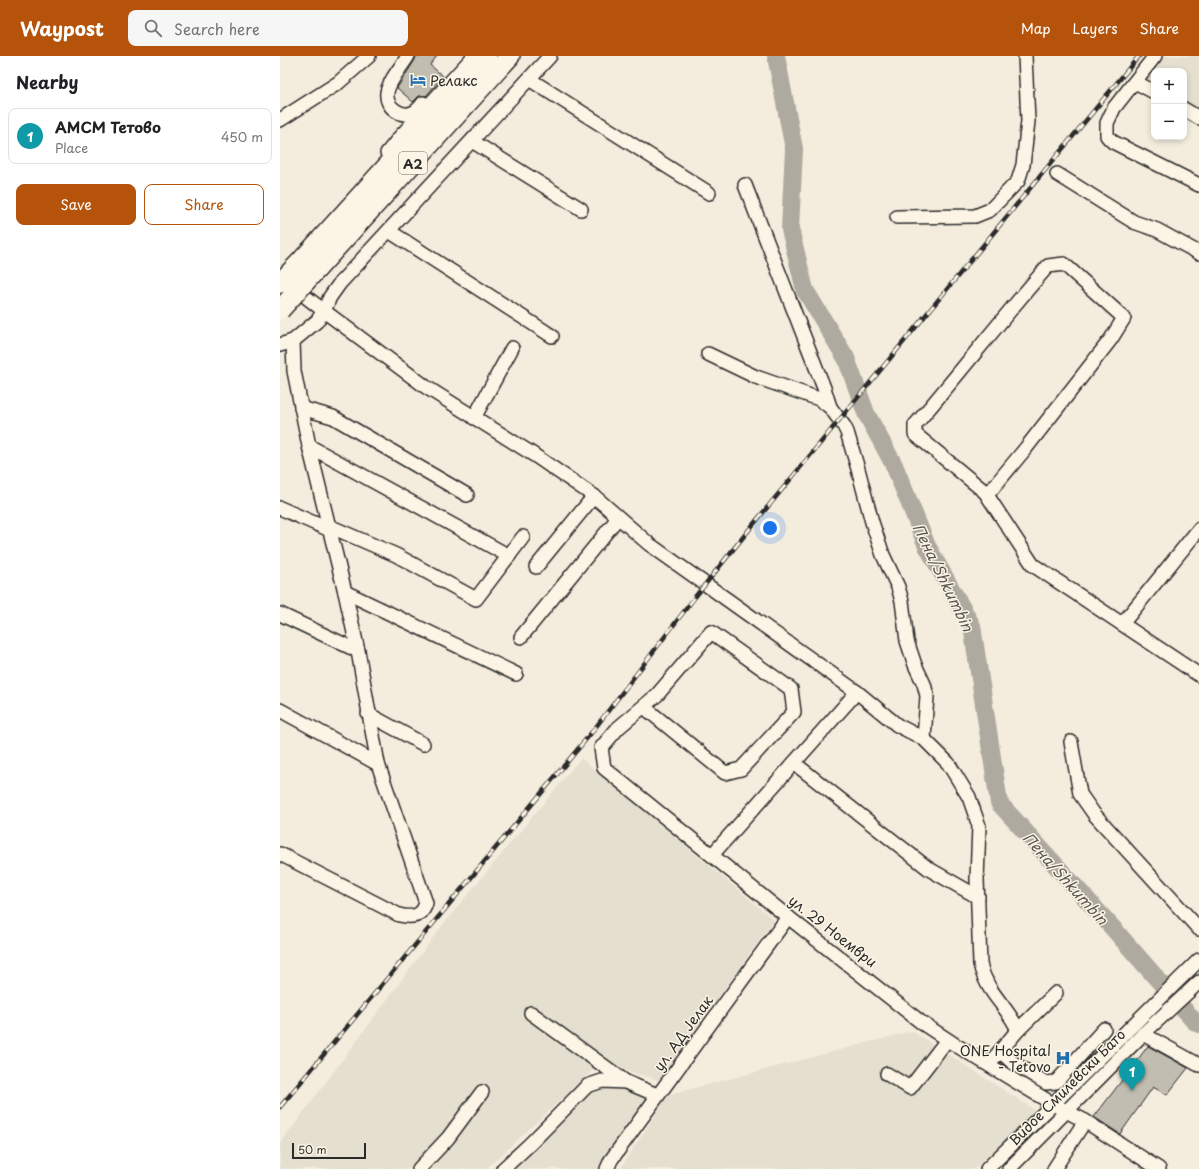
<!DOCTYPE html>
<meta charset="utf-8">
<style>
:root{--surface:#fff;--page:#f6f6f6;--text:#202124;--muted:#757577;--line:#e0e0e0;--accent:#b45309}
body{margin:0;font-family:"Playpen Sans",sans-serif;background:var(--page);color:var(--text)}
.controls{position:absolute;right:12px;top:12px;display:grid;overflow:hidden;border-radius:8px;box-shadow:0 2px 6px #0003}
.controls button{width:36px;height:36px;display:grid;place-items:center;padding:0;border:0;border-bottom:1px solid var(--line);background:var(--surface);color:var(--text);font:20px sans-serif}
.scale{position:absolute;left:12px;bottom:10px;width:74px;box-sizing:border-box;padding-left:4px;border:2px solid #2b2b2b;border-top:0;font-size:11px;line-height:14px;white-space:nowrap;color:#2b2b2b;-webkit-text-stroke:3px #fcf5e5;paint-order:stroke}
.you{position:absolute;left:490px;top:472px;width:14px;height:14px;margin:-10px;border:3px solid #fff;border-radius:50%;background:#1a73e8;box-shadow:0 0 0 6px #1a73e833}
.badge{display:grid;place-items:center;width:26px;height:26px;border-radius:50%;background:var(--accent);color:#fff;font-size:13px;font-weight:700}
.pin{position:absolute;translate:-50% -33px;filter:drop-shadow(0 1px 2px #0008)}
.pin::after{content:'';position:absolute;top:21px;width:14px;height:12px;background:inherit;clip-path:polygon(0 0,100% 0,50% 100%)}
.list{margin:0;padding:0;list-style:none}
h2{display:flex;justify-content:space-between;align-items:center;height:52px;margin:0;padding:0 16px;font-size:17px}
h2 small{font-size:13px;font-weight:400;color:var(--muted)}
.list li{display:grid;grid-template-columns:26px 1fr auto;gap:12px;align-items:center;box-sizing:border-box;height:56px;margin:0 8px 8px;padding:0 8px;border:1px solid var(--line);border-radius:8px}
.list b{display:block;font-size:15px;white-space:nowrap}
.list p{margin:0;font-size:13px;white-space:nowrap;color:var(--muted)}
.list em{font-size:13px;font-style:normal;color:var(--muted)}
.actions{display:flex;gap:8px;padding:12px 16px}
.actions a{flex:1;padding:9px 0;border:1px solid var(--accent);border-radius:8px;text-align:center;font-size:14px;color:var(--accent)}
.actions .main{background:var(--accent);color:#fff}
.icon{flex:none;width:22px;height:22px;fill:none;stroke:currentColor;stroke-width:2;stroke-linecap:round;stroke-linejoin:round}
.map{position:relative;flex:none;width:919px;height:1113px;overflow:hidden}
header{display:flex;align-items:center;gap:24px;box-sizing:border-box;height:56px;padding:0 20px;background:var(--accent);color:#fff}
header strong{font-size:19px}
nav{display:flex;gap:22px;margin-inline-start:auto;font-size:14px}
.search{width:280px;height:36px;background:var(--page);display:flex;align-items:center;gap:10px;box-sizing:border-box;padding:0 14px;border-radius:8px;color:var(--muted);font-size:15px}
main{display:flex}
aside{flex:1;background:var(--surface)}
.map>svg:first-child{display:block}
.built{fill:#e5dfd0}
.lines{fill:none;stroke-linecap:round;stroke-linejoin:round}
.river{stroke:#afaaa0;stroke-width:18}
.building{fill:#c2bdb1;stroke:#2b2b2b}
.minor-casing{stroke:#2b2b2b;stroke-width:16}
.highway-casing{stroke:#2b2b2b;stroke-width:22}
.minor{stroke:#fcf5e5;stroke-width:13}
.highway{stroke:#fcf5e5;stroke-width:19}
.rail-casing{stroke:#2b2b2b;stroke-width:4.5}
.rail{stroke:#fcf5e5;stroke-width:3;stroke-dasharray:9;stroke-linecap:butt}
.highway-bridge-casing{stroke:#2b2b2b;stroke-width:22;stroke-linecap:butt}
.highway-bridge{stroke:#fcf5e5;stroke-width:19}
.labels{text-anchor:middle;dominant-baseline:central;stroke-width:3;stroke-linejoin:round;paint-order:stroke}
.shield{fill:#fcf5e5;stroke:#6a6863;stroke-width:1}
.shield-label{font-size:13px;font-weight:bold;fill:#2b2b2b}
.poi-label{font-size:14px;fill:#2b2b2b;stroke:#fcf5e5;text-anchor:start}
.street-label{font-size:14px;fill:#2b2b2b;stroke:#fcf5e5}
.water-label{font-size:15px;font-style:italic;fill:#595754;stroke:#fcf5e5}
</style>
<header>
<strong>Waypost</strong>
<div class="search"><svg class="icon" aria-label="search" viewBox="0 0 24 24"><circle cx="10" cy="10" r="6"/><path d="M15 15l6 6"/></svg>Search here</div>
<nav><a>Map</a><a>Layers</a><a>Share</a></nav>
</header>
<main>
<aside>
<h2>Nearby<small></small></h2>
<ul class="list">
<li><span class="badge" style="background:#0f9aa8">1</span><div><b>АМСМ Тетово</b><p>Place</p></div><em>450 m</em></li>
</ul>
<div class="actions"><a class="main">Save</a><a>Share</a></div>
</aside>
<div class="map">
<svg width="919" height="1113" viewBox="0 0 919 1113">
<rect width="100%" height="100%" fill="#f4edde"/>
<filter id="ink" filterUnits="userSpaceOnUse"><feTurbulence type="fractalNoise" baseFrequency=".025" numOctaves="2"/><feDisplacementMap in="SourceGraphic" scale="8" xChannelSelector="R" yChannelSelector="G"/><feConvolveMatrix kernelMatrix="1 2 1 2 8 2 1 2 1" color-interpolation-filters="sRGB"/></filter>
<g filter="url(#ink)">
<!-- built -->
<g class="built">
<path d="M868,0H919V60L904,52V15H874V36L849,22Z"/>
<path d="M301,702L494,864L379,1024L348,1015L317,1010L206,1113H0V1088L161,871Z"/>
<path d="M632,975L756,1055L694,1113H340L388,1039Z"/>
<path d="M335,1026L369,1044L324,1113H232L308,1031Z"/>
</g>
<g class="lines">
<!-- river -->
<path class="river" d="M496,0L514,93L510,173L525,234L566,302L586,357L614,409L647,490L692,570L719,747L831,870L914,965L919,968"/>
</g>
<!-- building -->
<g class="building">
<path d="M136,0H157L150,9L163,20L146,40H139L133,46L117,32L135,4Z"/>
<path d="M868,990L908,1012L887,1039L873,1031L840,1078L814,1061Z"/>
</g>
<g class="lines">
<defs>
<g id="minor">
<path d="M128,0C122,10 108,26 107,37C105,51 122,63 134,56C138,54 141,50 143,47"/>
<path d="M875,0L834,52L827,67V80L833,86L919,129"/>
<path d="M249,23L429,137"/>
<path d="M855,26L874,36"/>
<path d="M904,53L919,62"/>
<path d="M0,64L58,27L89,0"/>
<path d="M192,85L301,153"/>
<path d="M107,97L119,82L194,0"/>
<path d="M777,118L854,166L877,174L919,197"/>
<path d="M465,129L544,332L550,351"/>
<path d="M617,161L695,160L710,154L738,125L743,109L748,65L745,0"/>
<path d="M109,175L272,280"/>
<path d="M12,230L44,255L146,331L254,399L314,440L369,488L577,636L617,669L644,683L668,707L689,741L699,770L697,823L700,908C707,938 726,948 738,974"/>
<path d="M0,289L13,285L37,265L44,255L50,241L60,227L270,0"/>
<path d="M428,298L476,321L539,343L550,351L564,370L567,376L578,413L592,466L603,499L618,531L622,545L627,585L635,609L644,628L647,640L644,683"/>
<path d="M21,352L53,361L187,439"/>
<path d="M194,362L232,292"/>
<path d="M29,390L229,500"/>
<path d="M707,439L746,392L831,283L844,262L784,208L768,210C722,262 680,317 635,369V378L705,436L707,439L753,509L919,619"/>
<path d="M0,452L50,474"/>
<path d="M49,470L116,499L196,543L243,481"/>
<path d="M256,511L314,440"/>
<path d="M65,536L236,618"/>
<path d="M0,558L78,595"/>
<path d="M842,568L919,473"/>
<path d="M241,581L338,462"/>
<path d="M364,651L445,717L461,713L514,656L511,633L431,576L377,639L338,672L321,692L324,712L508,861L642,967L674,988L773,1048L805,1065L879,1113"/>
<path d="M0,654L98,708"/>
<path d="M88,658L143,688"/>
<path d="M791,686L800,738L814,758L919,873"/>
<path d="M514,707L649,813L698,841"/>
<path d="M0,798L119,859C132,862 142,861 146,847L98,708L78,595L65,536L29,390L14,315L13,285"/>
<path d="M432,799L577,636"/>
<path d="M251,957L346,1026"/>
<path d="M863,978L919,1009"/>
<path d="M720,995L732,1006L766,1027L776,1026L824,973"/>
<path d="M715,1001L738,974L776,937"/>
<path d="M607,1018L630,1032L667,984"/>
<path d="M139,1113L168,1082L202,1036"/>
<path d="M223,1113L250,1088L307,1030L322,1025L346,1026L377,1039"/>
<path d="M327,1113L331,1104L508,861"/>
<path d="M707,1113L919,904"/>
<path d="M729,1113L863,978L919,926"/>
<path d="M774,1113L805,1065"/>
</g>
<g id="highway">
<path d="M23,203L207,0"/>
<path d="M36,214L230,0"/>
</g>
</defs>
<!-- minor casing -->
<use href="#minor" class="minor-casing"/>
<!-- highway casing -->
<use href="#highway" class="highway-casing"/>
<!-- minor -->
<use href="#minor" class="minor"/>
<!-- highway -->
<use href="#highway" class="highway"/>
<defs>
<path id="rail" d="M0,1051L141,882L312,676L415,541L472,470L859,0"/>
</defs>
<!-- rail casing -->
<use href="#rail" class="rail-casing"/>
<!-- rail -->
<use href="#rail" class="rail"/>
<defs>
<g id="highway-bridge">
<path d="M0,227L23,203"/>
<path d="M0,254L36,214"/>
</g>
</defs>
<!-- highway-bridge casing -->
<use href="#highway-bridge" class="highway-bridge-casing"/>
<!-- highway-bridge -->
<use href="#highway-bridge" class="highway-bridge"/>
</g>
</g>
<!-- icons -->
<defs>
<symbol id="hotel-bare" viewBox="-9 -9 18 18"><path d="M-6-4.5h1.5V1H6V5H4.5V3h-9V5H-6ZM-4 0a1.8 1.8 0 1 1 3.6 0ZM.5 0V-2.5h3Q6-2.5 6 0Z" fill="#1f6fb2" stroke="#fcf5e5" stroke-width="2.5" paint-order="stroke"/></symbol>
<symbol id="hospital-bare" viewBox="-9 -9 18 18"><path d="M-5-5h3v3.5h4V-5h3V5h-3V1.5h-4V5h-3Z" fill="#1f6fb2" stroke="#fcf5e5" stroke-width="2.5" paint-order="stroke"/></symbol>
</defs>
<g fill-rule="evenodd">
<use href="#hotel-bare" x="127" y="13" width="22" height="22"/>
<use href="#hospital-bare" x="772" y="991" width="22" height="22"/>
</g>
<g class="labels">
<!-- shield labels -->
<rect class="shield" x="119" y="96" width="28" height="22" rx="3"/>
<g class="shield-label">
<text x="133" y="107">A2</text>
</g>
<!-- poi labels -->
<g class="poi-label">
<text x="150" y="24">Релакс</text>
<text x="771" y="994" text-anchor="end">ONE Hospital<tspan x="771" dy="16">- Tetovo</tspan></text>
</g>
<!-- street labels -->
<g class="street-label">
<text transform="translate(553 875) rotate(38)">ул. 29 Ноември</text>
<text transform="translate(403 977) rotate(-54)">ул. АД Јелак</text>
<text transform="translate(787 1031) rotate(-45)">Видое Смилевски Бато</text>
</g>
<!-- water labels -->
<g class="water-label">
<text transform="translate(664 521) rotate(64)">Пена/Shkumbin</text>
<text transform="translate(786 822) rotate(48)">Пена/Shkumbin</text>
</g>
</g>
</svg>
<div class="controls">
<button>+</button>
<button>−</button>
</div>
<div class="scale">50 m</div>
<div class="you"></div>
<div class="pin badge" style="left:852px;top:1035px;background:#0f9aa8">1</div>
</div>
</main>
